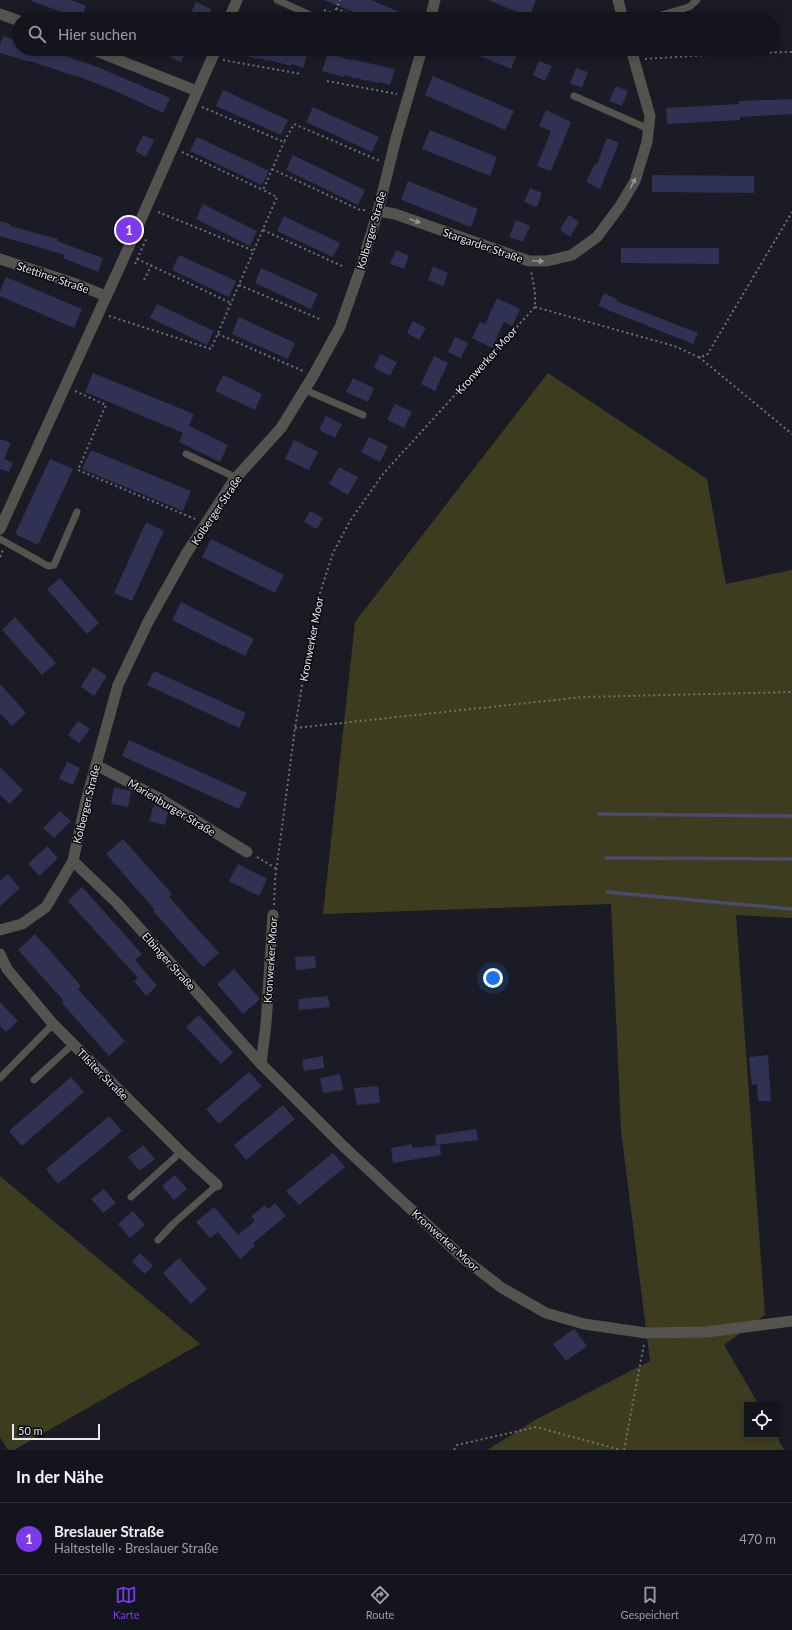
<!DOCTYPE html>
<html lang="de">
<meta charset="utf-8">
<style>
:root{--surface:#14141c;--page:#212129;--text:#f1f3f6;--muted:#9d9ea3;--line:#33333b;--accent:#7c3aed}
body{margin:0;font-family:Lato,sans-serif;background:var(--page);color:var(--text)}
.controls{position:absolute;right:12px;bottom:12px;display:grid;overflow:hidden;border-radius:0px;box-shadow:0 2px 10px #0003}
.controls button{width:36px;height:36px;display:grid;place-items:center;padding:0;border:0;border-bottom:1px solid var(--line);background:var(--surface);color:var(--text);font:20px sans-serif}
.scale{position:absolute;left:12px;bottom:10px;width:88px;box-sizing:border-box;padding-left:4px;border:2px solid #e8e9f0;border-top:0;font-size:11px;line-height:14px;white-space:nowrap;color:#e8e9f0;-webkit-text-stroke:3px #06070a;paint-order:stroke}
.you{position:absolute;left:493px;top:978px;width:14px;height:14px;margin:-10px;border:3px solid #fff;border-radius:50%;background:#1a73e8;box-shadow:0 0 0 6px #1a73e833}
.badge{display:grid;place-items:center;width:26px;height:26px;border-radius:50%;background:var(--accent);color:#fff;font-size:13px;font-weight:700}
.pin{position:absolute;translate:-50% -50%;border:2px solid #fff;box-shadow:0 1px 4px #0006}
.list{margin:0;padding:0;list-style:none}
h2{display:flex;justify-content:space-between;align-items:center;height:52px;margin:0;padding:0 16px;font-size:17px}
h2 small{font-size:13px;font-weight:400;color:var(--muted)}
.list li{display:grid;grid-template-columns:26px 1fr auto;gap:12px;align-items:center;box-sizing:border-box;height:72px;padding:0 16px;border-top:1px solid var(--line)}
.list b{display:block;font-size:15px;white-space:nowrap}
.list p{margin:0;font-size:13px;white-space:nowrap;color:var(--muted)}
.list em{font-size:13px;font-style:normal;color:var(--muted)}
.icon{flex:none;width:22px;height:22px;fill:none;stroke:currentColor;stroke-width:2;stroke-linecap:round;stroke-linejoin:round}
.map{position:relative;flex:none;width:792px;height:1450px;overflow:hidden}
.search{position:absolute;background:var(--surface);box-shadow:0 2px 10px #0003;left:12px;right:12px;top:12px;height:44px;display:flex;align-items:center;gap:10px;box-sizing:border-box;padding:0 14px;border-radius:22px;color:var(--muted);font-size:15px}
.sheet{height:124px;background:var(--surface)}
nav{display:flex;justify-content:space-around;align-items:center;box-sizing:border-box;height:56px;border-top:1px solid var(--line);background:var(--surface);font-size:11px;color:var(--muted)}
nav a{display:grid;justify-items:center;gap:2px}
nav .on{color:var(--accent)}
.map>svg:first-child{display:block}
.green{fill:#3e3c1e}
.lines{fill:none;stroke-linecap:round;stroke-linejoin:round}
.stream{stroke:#484c6e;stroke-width:3.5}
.building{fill:#2f3252}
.path{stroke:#6f7079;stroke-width:2;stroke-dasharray:2 3;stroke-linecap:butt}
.service{stroke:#54534e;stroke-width:7}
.minor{stroke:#54534e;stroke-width:11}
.oneway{fill:#979697}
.labels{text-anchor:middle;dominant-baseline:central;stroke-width:3;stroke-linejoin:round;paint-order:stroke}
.street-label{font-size:11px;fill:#e8e9f0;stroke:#06070a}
</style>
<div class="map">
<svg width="792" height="1450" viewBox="0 0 792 1450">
<rect width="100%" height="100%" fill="#1a1b25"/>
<!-- green -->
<g class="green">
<path d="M548,373L707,479L726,584L792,570V918L736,915L765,1315L724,1345L759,1405H747V1435H776L784,1450H487L535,1420L650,1361L621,1130L611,904L323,914L355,622Z"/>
<path d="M0,1176L200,1344L14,1450H8L0,1437Z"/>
</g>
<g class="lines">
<!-- stream -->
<g class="stream">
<path d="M599,814L792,816"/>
<path d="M606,858L792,859"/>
<path d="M607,892L792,909"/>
</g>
</g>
<!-- building -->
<g class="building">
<path d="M31,0H71L86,6L81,19L31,1Z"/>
<path d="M324,0H371L400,12L397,19H370Z"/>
<path d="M488,0H536L529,17Z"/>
<path d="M196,2L211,9L207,19H188Z"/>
<path d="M3,36L19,41V49H45L95,66L170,98L163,113L120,93L75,75V76L30,61V62L0,53V45Z"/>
<path d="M153,49H187L181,62Z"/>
<path d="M232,49H300L308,52L303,68L292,64L291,66L269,60L268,61L258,58L257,59L231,51Z"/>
<path d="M463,49H519L511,69Z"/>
<path d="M328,53L350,60V59L395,69L390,85L379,82L378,83L367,80V81L356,78V79L345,75L344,77L322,71Z"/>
<path d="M539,61L552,66L545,81L533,75Z"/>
<path d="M576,68L588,72L582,88L570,83Z"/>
<path d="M433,76L514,111L505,130L425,95Z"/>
<path d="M616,86L628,91L622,106L609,101Z"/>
<path d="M223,90L288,120L281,135L216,106Z"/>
<path d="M792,99V114L740,117V120L667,124L666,108L739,104V101Z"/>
<path d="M313,107L379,137L372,152L306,122Z"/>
<path d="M546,110L571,122L551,171L537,166L551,131L539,126Z"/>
<path d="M430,130L497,157L490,176L422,149Z"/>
<path d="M143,135L154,140L146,157L135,151Z"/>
<path d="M197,137L269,171L262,185L190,151Z"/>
<path d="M607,138L619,143L600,189L586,182L595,163L597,164Z"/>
<path d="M293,155L365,190L358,205L286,170Z"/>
<path d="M652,175L754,176V193L652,192Z"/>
<path d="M408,181L478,209L471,227L401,200Z"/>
<path d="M530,188L542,193L537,207L524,202Z"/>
<path d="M203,204L257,231L250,246L196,219Z"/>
<path d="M569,215L579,222L570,237L560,230Z"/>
<path d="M284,216L340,243L333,257L277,231Z"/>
<path d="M516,220L530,226L523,242L509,237Z"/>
<path d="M0,221L10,224V226L58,239L57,241L103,258L98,272L63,258L65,255L0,236Z"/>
<path d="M621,248H719V264L621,263Z"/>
<path d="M396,250L409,256L404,269L390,264Z"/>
<path d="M179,255L236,281L229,297L172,270Z"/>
<path d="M433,266L448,273L443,286L428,280Z"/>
<path d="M261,268L318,294L311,309L255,283Z"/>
<path d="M6,277L82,309L74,328L0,296V291Z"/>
<path d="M604,293L617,299L616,301L698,333L693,344L598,306Z"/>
<path d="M497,298L520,309L512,326L504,322L492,348L472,338L480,322L485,324Z"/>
<path d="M157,304L214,331L207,345L150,318Z"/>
<path d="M239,317L295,343L288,359L232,334Z"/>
<path d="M413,321L426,328L419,340L407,333Z"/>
<path d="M455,337L468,343L461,358L448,352Z"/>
<path d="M380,354L397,362L390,376L374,368Z"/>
<path d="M434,356L448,363L435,391L421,384Z"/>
<path d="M93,373L194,414L189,426L228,445L220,462L179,442L183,433L85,392Z"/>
<path d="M223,375L262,394L255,410L215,391Z"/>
<path d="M353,378L374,388L368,402L346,392Z"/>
<path d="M395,404L412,412L404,428L387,420Z"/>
<path d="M326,416L342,424L335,438L319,430Z"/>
<path d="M369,437L388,446L380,462L361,452Z"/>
<path d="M0,439L11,443L4,459L13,463L9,472L0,469Z"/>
<path d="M294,440L318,452L309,470L285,459Z"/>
<path d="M91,450L191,491L183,511L82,469Z"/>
<path d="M50,459L73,469L38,545L15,534Z"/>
<path d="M339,467L358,477L348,495L329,484Z"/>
<path d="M310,511L323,518L317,529L304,522Z"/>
<path d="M146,522L164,531L132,601L114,593Z"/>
<path d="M211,539L284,575L275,593L202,557Z"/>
<path d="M60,578L99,623L87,634L47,589Z"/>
<path d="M181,602L254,639L245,656L172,620Z"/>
<path d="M15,617L56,663L42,675L2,630Z"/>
<path d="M93,667L107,676L94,696L81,687Z"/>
<path d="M154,671L246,713L239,728L147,685Z"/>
<path d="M0,684L26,713L12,726L0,713Z"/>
<path d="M78,721L90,729L79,743L68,735Z"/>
<path d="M129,740L247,793L239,809L122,756Z"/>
<path d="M67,762L80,768L73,785L59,779Z"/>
<path d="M0,767L23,790L10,804L0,795Z"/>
<path d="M114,787L131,791L128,807L111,804Z"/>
<path d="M154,804L168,812L165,825L149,821Z"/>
<path d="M60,811L71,821L54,838L43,828Z"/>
<path d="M123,839L172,894L169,897L219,953L203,967L153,911L155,910L106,854Z"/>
<path d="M47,846L58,858L39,876L28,864Z"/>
<path d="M238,864L267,879L259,896L229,881Z"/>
<path d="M8,874L20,888L0,906V881Z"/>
<path d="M82,887L142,954L135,960L157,986L146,996L134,981L138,978L68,901Z"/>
<path d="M35,934L81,986L78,989L125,1041L109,1056L62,1003L64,1001L18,950Z"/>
<path d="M315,956L316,968L296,970L295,957Z"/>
<path d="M234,969L260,999L243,1014L217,984Z"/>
<path d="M328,996L330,1007L299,1010L298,999Z"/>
<path d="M0,1002L18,1021L6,1032L0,1026Z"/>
<path d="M199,1015L233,1053L221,1064L186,1027Z"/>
<path d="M768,1055L771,1101H758L757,1084L752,1085L749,1057Z"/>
<path d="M323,1056L324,1068L304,1071L302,1060Z"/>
<path d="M249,1072L262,1086L219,1124L206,1109Z"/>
<path d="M340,1074L343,1090L323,1093L320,1078Z"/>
<path d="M71,1077L84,1092L22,1146L9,1131Z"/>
<path d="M378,1086L380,1103L357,1105L354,1088Z"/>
<path d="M283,1105L295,1119L246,1160L234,1145Z"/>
<path d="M109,1116L122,1131L58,1184L46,1169Z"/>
<path d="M476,1129L478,1140L436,1145L435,1135Z"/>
<path d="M412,1144V1148L440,1145L441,1155L393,1163L391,1148Z"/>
<path d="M143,1145L155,1159L140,1171L128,1157Z"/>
<path d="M333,1153L345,1167L299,1205L286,1191Z"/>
<path d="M175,1175L187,1189L174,1200L162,1186Z"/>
<path d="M104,1189L116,1203L103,1213L91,1199Z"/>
<path d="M275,1203L286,1216L253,1243L255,1246L240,1259L218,1232L210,1238L196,1222L214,1207L238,1235L255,1221L251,1216L265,1205L268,1209Z"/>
<path d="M133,1211L145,1225L130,1238L118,1224Z"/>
<path d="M140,1253L153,1266L145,1274L132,1262Z"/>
<path d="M179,1258L207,1289L191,1304L163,1273Z"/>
<path d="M574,1329L587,1346L566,1361L553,1344Z"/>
</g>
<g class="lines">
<!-- path -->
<g class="path">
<path d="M336,8L360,19"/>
<path d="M324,10L334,14L340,0"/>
<path d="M645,59L739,53L792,52"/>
<path d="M223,60L301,74"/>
<path d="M327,81L397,94"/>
<path d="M202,107L284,142L294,124L380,161"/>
<path d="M182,152L263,190"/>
<path d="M272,169L360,210H366"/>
<path d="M158,212L254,251"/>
<path d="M263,230L342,266"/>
<path d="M137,259L231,303"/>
<path d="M135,264L147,237"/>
<path d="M144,280L153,262"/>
<path d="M239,285L322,320"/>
<path d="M535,307L674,346L699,357L707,355L792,212"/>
<path d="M109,316L211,349L277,197L263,190L284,142"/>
<path d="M218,334L303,371"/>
<path d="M699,357L792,434"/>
<path d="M75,391L106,405L78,470L195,519"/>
<path d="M0,557L3,550"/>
<path d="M295,728L583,697L792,692"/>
<path d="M257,857L277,869"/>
<path d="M274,905L275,880L295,728L309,643L317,602L333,553L350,521L383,474L535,307V292L531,271"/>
<path d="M454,1450L457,1445L536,1427L621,1450"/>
<path d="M624,1450L644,1344"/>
</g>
<!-- service -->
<g class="service">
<path d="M277,0L319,19"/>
<path d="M647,19L689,7L697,0"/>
<path d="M574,96L649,129"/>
<path d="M305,390L363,415"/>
<path d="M186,454L237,478"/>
<path d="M0,539L48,566L54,565L77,512"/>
<path d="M0,1078L53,1024"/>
<path d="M34,1080L73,1044"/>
<path d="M131,1197L181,1152"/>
<path d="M158,1240L173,1224L217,1185"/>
</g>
<!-- minor -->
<g class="minor">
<path d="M618,0L623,19"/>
<path d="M0,14L19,21"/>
<path d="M229,19L237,0"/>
<path d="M430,19L435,0"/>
<path d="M91,49L197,91"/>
<path d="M378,211L395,214L529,261H547L572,255L597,237L620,206L635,181L647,142L650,116L631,49"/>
<path d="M0,259L76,284L106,296"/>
<path d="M0,529L127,251L216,49"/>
<path d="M96,765L157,797L247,852"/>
<path d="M73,861L116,902L261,1064L340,1143L463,1258L502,1288L546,1313L584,1324L646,1333L706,1332L792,1321"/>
<path d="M0,930L22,924L46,907L73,861L86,801L118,685L148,622L186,554L234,480L281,428L313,376L340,327L360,270L378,211L396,138L422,49"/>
<path d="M0,954L7,969L53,1024L181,1152L217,1185"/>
<path d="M261,1064L266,1024L273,915"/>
</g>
</g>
<!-- one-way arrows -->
<defs><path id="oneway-solid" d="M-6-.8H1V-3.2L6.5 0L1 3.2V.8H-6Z"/></defs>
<g class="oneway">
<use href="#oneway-solid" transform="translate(633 183) rotate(-63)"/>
<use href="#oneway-solid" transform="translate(415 221) rotate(19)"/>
<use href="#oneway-solid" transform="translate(538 261) rotate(3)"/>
</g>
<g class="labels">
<!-- street labels -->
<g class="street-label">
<text transform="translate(371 230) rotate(-74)">Kolberger Straße</text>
<text transform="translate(483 245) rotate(19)">Stargarder Straße</text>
<text transform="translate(53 277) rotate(19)">Stettiner Straße</text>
<text transform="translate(486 360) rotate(-48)">Kronwerker Moor</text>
<text transform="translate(216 510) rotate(-56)">Kolberger Straße</text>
<text transform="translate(311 639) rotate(-79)">Kronwerker Moor</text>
<text transform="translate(86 804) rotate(-76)">Kolberger Straße</text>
<text transform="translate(172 807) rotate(31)">Marienburger Straße</text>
<text transform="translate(270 960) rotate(-86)">Kronwerker Moor</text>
<text transform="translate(169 961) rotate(48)">Elbinger Straße</text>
<text transform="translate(103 1074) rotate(45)">Tilsiter Straße</text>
<text transform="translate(446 1240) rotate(42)">Kronwerker Moor</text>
</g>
</g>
</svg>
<div class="controls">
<button><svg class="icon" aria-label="locate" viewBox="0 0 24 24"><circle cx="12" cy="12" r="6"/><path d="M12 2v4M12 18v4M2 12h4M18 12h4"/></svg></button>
</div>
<div class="scale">50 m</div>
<div class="you"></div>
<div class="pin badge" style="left:129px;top:230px">1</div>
<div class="search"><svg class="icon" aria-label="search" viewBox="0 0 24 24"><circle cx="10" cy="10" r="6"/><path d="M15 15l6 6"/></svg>Hier suchen</div>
</div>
<section class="sheet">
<h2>In der Nähe<small></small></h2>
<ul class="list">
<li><span class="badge">1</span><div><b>Breslauer Straße</b><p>Haltestelle · Breslauer Straße</p></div><em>470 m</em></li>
</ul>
</section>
<nav>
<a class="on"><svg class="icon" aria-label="map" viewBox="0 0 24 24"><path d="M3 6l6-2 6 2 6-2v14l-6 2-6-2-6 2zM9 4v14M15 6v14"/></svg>Karte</a>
<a><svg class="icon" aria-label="directions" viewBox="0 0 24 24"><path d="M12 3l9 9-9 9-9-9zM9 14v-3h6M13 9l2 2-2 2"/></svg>Route</a>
<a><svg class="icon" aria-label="saved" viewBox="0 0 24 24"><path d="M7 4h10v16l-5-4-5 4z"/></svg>Gespeichert</a>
</nav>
